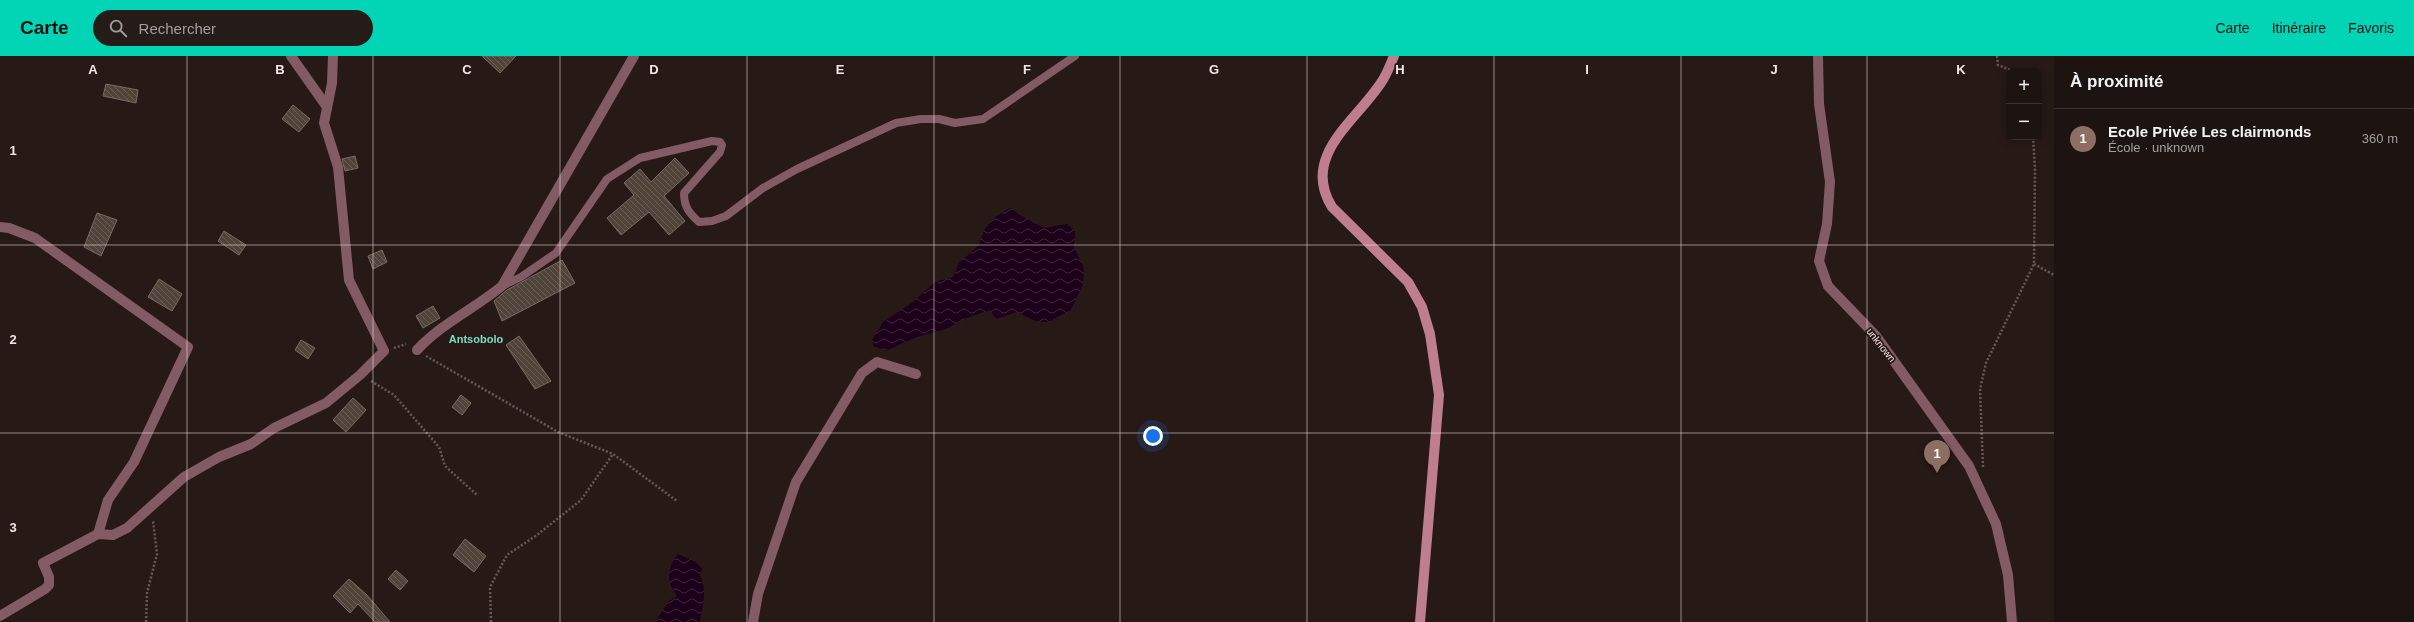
<!DOCTYPE html>
<html lang="fr">
<meta charset="utf-8">
<style>
:root{--surface:#1d1310;--page:#251c19;--text:#f1f3f6;--muted:#a09e9f;--line:#3b3230;--accent:#02d5b6}
body{margin:0;font-family:Arial,sans-serif;background:var(--page);color:var(--text)}
.controls{position:absolute;right:12px;top:12px;display:grid;overflow:hidden;border-radius:8px;box-shadow:0 2px 10px #0003}
.controls button{width:36px;height:36px;display:grid;place-items:center;padding:0;border:0;border-bottom:1px solid var(--line);background:var(--surface);color:var(--text);font:20px sans-serif}
.you{position:absolute;left:1153px;top:380px;width:14px;height:14px;margin:-10px;border:3px solid #fff;border-radius:50%;background:#1a73e8;box-shadow:0 0 0 6px #1a73e833}
.badge{display:grid;place-items:center;width:26px;height:26px;border-radius:50%;background:var(--accent);color:#fff;font-size:13px;font-weight:700}
.pin{position:absolute;translate:-50% -33px;filter:drop-shadow(0 1px 2px #0008)}
.pin::after{content:'';position:absolute;top:21px;width:14px;height:12px;background:inherit;clip-path:polygon(0 0,100% 0,50% 100%)}
.list{margin:0;padding:0;list-style:none}
h2{display:flex;justify-content:space-between;align-items:center;height:52px;margin:0;padding:0 16px;font-size:17px}
h2 small{font-size:13px;font-weight:400;color:var(--muted)}
.list li{display:grid;grid-template-columns:26px 1fr auto;gap:12px;align-items:center;box-sizing:border-box;height:60px;padding:0 16px;border-top:1px solid var(--line)}
.list b{display:block;font-size:15px;white-space:nowrap}
.list p{margin:0;font-size:13px;white-space:nowrap;color:var(--muted)}
.list em{font-size:13px;font-style:normal;color:var(--muted)}
.icon{flex:none;width:22px;height:22px;fill:none;stroke:currentColor;stroke-width:2;stroke-linecap:round;stroke-linejoin:round}
.map{position:relative;flex:none;width:2054px;height:566px;overflow:hidden}
header{display:flex;align-items:center;gap:24px;box-sizing:border-box;height:56px;padding:0 20px;background:var(--accent);color:#111}
header strong{font-size:19px}
nav{display:flex;gap:22px;margin-inline-start:auto;font-size:14px}
.search{width:280px;height:36px;background:var(--page);display:flex;align-items:center;gap:10px;box-sizing:border-box;padding:0 14px;border-radius:22px;color:var(--muted);font-size:15px}
main{display:flex}
aside{flex:1;background:var(--surface)}
.map>svg:first-child{display:block}
.water{fill:url(#water-waves)}
.building{fill:url(#building-back-hatch);stroke:#796b60}
.lines{fill:none;stroke-linecap:round;stroke-linejoin:round}
.path{stroke:#665957;stroke-width:2.5;stroke-dasharray:2 2;stroke-linecap:butt}
.lane{stroke:#835b65;stroke-width:8}
.street{stroke:#835b65;stroke-width:10}
.secondary{stroke:#bf7e8e;stroke-width:10}
.grid{fill:none;stroke:#f2e7e5;stroke-width:1;stroke-opacity:0.55}
.labels{text-anchor:middle;dominant-baseline:central;stroke-width:3.5;stroke-linejoin:round;paint-order:stroke}
.street-label{font-size:10px;fill:#f2e7e5;stroke:#271916}
.neighbourhood-label{font-size:11px;font-weight:bold;fill:#79ddc6;stroke:#271916}
.grid-label{font-size:13px;text-anchor:middle;font-weight:bold;fill:#f2e7e5;stroke:#271916;stroke-width:3.5;stroke-linejoin:round;paint-order:stroke}
</style>
<header>
<strong>Carte</strong>
<div class="search"><svg class="icon" aria-label="search" viewBox="0 0 24 24"><circle cx="10" cy="10" r="6"/><path d="M15 15l6 6"/></svg>Rechercher</div>
<nav><a>Carte</a><a>Itinéraire</a><a>Favoris</a></nav>
</header>
<main>
<div class="map">
<svg width="2054" height="566" viewBox="0 0 2054 566">
<defs>
<pattern id="water-waves" width="16" height="10" patternUnits="userSpaceOnUse"><rect width="16" height="10" fill="#1d0019"/><path d="M0 5q4-4 8 0t8 0" fill="none" stroke="#3e253a"/></pattern>
<pattern id="building-back-hatch" width="6" height="6" patternUnits="userSpaceOnUse"><rect width="6" height="6" fill="#504339"/><path d="M-1 5l2 2M0 0l6 6M5-1l2 2" fill="none" stroke="#6a5e56"/></pattern>
</defs>
<rect width="100%" height="100%" fill="#271916"/>
<!-- water -->
<g class="water">
<path d="M1010,152L1023,161L1044,172L1067,168L1075,175L1074,191L1084,212L1083,228L1071,254L1048,266L1035,265L1017,256L996,263L990,254L964,263L946,273L914,282L886,295L873,290L872,284L883,266L913,246L935,226L953,221L959,207L979,189L984,174L995,161Z"/>
<path d="M678,498L696,506L702,513L700,519C708,534 702,551 700,566H655L669,545L677,540C666,527 667,510 678,498Z"/>
</g>
<!-- building -->
<g class="building">
<path d="M482,0H516L500,17Z"/>
<path d="M106,28L138,34L136,47L103,40Z"/>
<path d="M293,49L310,63L299,76L282,63Z"/>
<path d="M355,100L358,112L345,115L342,103Z"/>
<path d="M675,102L689,117L664,140L685,165L669,179L649,156L621,179L607,162L634,139L624,127L640,113L651,126Z"/>
<path d="M97,157L117,164L101,200L84,191Z"/>
<path d="M224,175L246,189L239,199L218,185Z"/>
<path d="M382,194L387,206L373,213L368,200Z"/>
<path d="M562,204L575,227L502,265L494,245L507,234Z"/>
<path d="M159,223L182,238L172,255L148,241Z"/>
<path d="M433,250L440,262L423,272L416,260Z"/>
<path d="M519,280L551,325L535,333L506,289Z"/>
<path d="M301,284L315,292L308,303L295,294Z"/>
<path d="M461,339L471,347L462,359L452,351Z"/>
<path d="M353,342L366,354L346,376L333,364Z"/>
<path d="M465,483L486,500L474,516L453,499Z"/>
<path d="M396,514L408,525L400,534L388,523Z"/>
<path d="M349,523L367,539L390,566H375L358,548L350,557L333,540Z"/>
</g>
<g class="lines">
<!-- path -->
<g class="path">
<path d="M1997,0L1998,9L2013,15"/>
<path d="M2034,208L2054,219"/>
<path d="M394,292L406,288"/>
<path d="M426,300L558,376L613,398L677,445"/>
<path d="M371,325L394,339L439,391L445,410L477,439"/>
<path d="M1983,411L1980,333L1986,307L2034,208L2035,113L2033,81"/>
<path d="M146,566L147,537L157,498L153,465"/>
<path d="M491,566L490,531L507,499L537,479L581,444L613,398"/>
</g>
<!-- lane -->
<path class="lane" d="M502,230L521,221L556,197L607,123L640,102L712,85L720,86L722,89L720,96L684,137C684,151 689,157 699,166L712,165L726,160L763,132L797,113L896,67L921,63H939L955,67L983,63L1075,0"/>
<!-- street -->
<g class="street">
<path d="M291,0L327,51"/>
<path d="M1818,0L1819,48L1830,126L1827,168L1819,205L1828,230L1876,280L1969,410L1996,468L2008,519L2012,566"/>
<path d="M0,171L9,172L35,182L188,291L134,406L108,444L98,478"/>
<path d="M417,294C442,267 474,253 502,230L634,0"/>
<path d="M0,560L45,533L49,529V521L43,507L98,478L113,479L127,472L184,421L219,401L251,388L274,372L326,347L360,319L384,295L349,224L338,111L324,67L332,27L333,0"/>
<path d="M753,566L758,538L796,426L862,317L877,306L916,318"/>
</g>
<!-- secondary -->
<path class="secondary" d="M1394,0C1391,7 1388,15 1384,22C1361,62 1299,98 1332,151L1408,226L1422,251L1430,278L1439,339L1420,566"/>
</g>
<!-- grid -->
<path class="grid" d="M187,0V566M373,0V566M560,0V566M747,0V566M934,0V566M1120,0V566M1307,0V566M1494,0V566M1681,0V566M1867,0V566M0,189H2054M0,377H2054"/>
<g class="labels">
<!-- street labels -->
<g class="street-label">
<text transform="translate(1881 289) rotate(52)">unknown</text>
</g>
<!-- neighbourhood labels -->
<g class="neighbourhood-label">
<text x="476" y="283">Antsobolo</text>
</g>
</g>
<g class="grid-label">
<text x="93" y="18">A</text>
<text x="280" y="18">B</text>
<text x="467" y="18">C</text>
<text x="654" y="18">D</text>
<text x="840" y="18">E</text>
<text x="1027" y="18">F</text>
<text x="1214" y="18">G</text>
<text x="1400" y="18">H</text>
<text x="1587" y="18">I</text>
<text x="1774" y="18">J</text>
<text x="1961" y="18">K</text>
<text x="13" y="99">1</text>
<text x="13" y="288">2</text>
<text x="13" y="476">3</text>
</g>
</svg>
<div class="controls">
<button>+</button>
<button>−</button>
</div>
<div class="you"></div>
<div class="pin badge" style="left:1937px;top:417px;background:#8d6e63">1</div>
</div>
<aside>
<h2>À proximité<small></small></h2>
<ul class="list">
<li><span class="badge" style="background:#8d6e63">1</span><div><b>Ecole Privée Les clairmonds</b><p>École · unknown</p></div><em>360 m</em></li>
</ul>
</aside>
</main>
